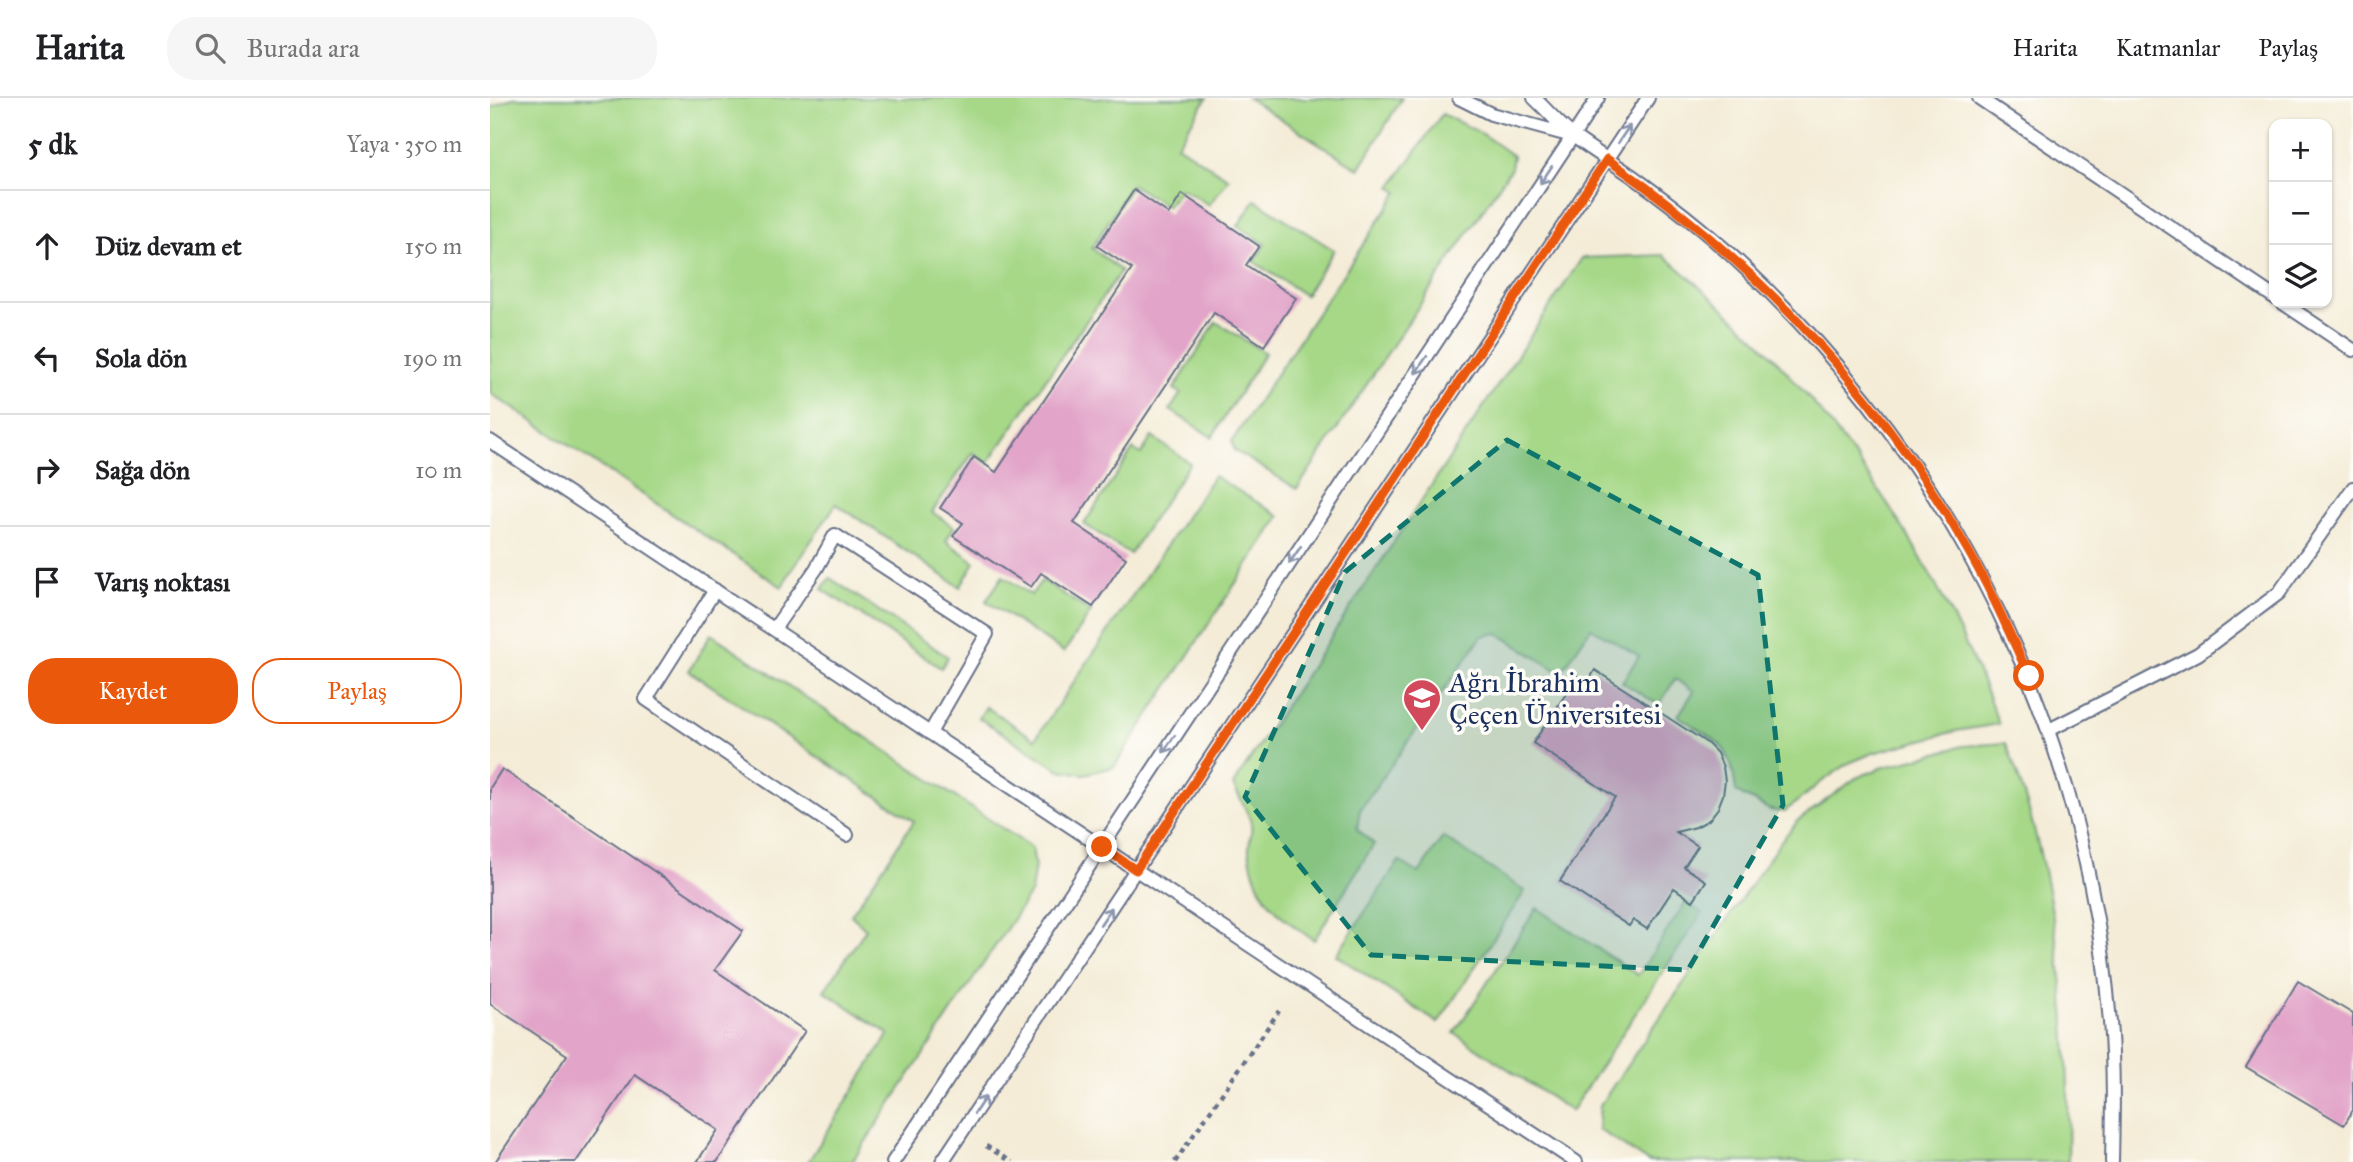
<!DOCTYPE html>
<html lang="tr">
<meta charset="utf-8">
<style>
:root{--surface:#fff;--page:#f6f6f6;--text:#202124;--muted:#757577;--line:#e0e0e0;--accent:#ea580c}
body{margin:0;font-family:"IM FELL Great Primer",serif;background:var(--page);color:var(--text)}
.controls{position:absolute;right:21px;top:21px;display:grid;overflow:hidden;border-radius:14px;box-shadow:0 2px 5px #0004}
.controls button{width:63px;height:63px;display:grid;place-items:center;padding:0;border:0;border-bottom:2px solid var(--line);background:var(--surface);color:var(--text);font:35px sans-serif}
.stop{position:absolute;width:21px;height:21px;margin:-16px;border:5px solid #ea580c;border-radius:50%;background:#fff}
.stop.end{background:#ea580c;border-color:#fff;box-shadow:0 2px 7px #0008}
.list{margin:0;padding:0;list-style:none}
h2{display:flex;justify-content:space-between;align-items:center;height:91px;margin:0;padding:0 28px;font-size:30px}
h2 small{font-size:23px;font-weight:400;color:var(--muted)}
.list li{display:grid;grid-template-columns:46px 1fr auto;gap:21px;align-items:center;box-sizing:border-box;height:112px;padding:0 28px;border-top:2px solid var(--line)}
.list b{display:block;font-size:26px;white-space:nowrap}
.list em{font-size:23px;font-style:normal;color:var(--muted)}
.actions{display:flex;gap:14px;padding:21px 28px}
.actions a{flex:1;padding:16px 0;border:2px solid var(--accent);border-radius:28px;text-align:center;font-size:24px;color:var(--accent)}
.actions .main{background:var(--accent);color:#fff}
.icon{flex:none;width:38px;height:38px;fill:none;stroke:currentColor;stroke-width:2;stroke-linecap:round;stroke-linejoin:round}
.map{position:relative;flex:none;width:1863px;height:1064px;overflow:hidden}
header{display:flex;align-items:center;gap:42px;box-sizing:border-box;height:98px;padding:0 35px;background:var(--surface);border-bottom:2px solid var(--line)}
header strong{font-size:33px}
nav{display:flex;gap:38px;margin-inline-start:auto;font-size:24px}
.search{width:490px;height:63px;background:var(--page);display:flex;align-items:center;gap:18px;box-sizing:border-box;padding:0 24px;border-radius:28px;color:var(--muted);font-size:26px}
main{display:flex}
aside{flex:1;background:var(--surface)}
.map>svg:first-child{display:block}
.green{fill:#a6d887;stroke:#608472;stroke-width:2}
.building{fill:#e2a4c9}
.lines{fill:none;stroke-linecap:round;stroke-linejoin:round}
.service-casing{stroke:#677188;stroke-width:16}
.path{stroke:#677188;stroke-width:4.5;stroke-dasharray:5 5;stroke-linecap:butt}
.service{stroke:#fff;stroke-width:12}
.oneway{stroke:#8d97ae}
.route{stroke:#ea580c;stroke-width:9}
.marked{fill:#0f766e;fill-opacity:0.2;stroke:#0f766e;stroke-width:5;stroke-dasharray:14 9;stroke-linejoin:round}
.labels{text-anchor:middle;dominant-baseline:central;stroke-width:7;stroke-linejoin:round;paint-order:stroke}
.poi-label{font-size:28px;fill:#1b2f5e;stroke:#fdfcf7;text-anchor:start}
</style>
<header>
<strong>Harita</strong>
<div class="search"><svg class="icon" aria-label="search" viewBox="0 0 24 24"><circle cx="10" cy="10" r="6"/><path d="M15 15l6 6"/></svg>Burada ara</div>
<nav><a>Harita</a><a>Katmanlar</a><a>Paylaş</a></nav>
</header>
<main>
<aside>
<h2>5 dk<small>Yaya · 350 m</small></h2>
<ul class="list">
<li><svg class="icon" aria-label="ahead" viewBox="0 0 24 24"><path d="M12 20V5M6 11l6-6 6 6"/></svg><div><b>Düz devam et</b></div><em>150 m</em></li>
<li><svg class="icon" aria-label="left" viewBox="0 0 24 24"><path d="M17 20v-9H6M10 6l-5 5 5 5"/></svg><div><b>Sola dön</b></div><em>190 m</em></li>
<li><svg class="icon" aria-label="right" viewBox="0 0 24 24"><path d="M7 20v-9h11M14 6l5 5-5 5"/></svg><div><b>Sağa dön</b></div><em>10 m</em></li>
<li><svg class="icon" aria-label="arrive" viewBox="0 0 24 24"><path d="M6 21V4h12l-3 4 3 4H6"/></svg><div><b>Varış noktası</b></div></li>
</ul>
<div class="actions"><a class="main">Kaydet</a><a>Paylaş</a></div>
</aside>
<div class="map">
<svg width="1863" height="1064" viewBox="0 0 1863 1064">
<rect width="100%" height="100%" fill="#fdfcf7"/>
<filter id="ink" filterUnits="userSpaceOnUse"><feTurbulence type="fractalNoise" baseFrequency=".0143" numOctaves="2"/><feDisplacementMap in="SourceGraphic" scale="14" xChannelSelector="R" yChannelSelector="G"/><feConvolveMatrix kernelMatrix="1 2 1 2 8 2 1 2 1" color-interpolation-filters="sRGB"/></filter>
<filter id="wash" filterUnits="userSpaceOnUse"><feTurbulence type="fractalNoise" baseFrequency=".00686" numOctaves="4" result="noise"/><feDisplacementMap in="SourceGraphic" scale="28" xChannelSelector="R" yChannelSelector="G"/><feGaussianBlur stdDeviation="1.57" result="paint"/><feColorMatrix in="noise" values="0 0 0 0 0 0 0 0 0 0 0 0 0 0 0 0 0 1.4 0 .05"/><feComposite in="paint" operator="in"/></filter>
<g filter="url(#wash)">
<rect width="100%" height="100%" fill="#f4ecd7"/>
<!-- green -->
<g class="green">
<path d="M23,0H717L687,47L739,81L719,107L691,90L677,108L642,87L602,150L631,173L498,365L483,355L442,414L464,429L456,443L485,464L470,489L346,406L299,476L292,489L0,295V10Z"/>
<path d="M758,0H912L869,71Z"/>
<path d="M952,16L991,35L1023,58L1021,70L807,391L744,352L742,343L908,94L901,89Z"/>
<path d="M765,102L844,152L815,197L764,164L775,146L748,128Z"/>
<path d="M1174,157C1208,187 1243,217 1275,250C1377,359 1457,487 1509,626L1466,633L1383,655L1359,665L1330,685L1294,714L1280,712L1246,694C1241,643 1227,644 1188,618L1204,593L1185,581L1169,607L1132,584L1149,558L1101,530L1071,575L1007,535L992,538L870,712L867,731L884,746L824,842C788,819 765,798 759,753C758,745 763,735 761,726C759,714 749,699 743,687L1092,160Z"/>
<path d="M726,224L775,255L722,339L680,312L691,295L684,291Z"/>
<path d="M662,339L700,365L640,456L594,426L643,351L651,356Z"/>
<path d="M724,378L790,418L624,669L594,676L570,672L489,620L496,609L545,641Z"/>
<path d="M513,478L541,497L552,482L601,514L574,554L496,503Z"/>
<path d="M340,480L458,559L451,570L332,491Z"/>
<path d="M221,536L542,750L545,767L541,794L362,1064H318L399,936L334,893L376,831L361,817L424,723L199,573Z"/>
<path d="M1516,645C1568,778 1581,922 1578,1064H1158L1108,1031L1110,1007L1291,743L1309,722L1366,680L1391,670L1473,648Z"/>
<path d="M953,739L1035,793L948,925L846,857L909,763L929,775Z"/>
<path d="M1196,804L1212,815L1081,1013L964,935L1047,810L1148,877Z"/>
</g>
<g id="blocks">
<!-- building -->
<g class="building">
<path d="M644,92L679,116L692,96L769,148L756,167L806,200L774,248L724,215L584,425L636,460L603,509L551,475L541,489L463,438L473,425L450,410L484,359L506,374L642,171L607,148Z"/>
<path d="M1105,572L1217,645L1227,655L1233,669L1235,683L1233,697L1228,710L1219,722L1206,729L1186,734L1208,748L1194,769L1216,783L1203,803L1184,790L1157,831L1143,822L1139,828L1070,783L1125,699L1043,645L1088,578L1098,584Z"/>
<path d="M12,671L253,833L225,872L315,933L227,1064H207L228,1032L145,977L86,1064H5L77,957L0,906V690Z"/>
<path d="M1808,883L1863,916V1012L1854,1027L1756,969Z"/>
</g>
</g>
</g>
<g filter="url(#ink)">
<use href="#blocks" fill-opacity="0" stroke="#677188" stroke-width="2"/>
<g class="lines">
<defs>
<g id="service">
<path d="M969,0L1001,16L1082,38"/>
<path d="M1044,0C1058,13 1071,29 1086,40C1106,55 1129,68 1149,83C1186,110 1224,140 1257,172C1468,372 1596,634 1620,924C1624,970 1623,1017 1622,1064"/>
<path d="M1489,0L1784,199"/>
<path d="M1793,205L1863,252"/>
<path d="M0,343L1086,1064"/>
<path d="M225,492L156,601L357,737"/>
<path d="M284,531L326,471L345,437L497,536L440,635"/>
<path d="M1559,632L1708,556L1789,495L1863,390"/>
<path d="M403,1064L1108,0"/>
<path d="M452,1064L1158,0"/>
</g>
</defs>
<!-- service casing -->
<use href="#service" class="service-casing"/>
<!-- path -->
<g class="path">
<path d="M496,1048L522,1064"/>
<path d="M685,1064L789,913"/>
</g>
<!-- service -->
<use href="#service" class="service"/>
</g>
<!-- one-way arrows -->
<defs><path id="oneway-shaft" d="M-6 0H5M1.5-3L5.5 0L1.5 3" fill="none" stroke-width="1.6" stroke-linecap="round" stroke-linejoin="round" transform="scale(1.75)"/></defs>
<g class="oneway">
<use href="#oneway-shaft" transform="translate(1134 36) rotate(-56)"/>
<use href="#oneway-shaft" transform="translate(1056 77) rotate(124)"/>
<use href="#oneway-shaft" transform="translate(931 267) rotate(124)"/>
<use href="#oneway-shaft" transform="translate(805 457) rotate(124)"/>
<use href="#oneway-shaft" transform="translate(679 646) rotate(124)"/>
<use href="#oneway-shaft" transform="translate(616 818) rotate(-56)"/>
<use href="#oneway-shaft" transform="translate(490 1007) rotate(-56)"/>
</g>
</g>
<g class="lines" filter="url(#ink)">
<!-- route -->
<path class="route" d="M612,749L646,772L1117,61C1264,163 1387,293 1476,449C1500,490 1519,534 1539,578"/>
</g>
<!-- marked area -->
<path class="marked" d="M1017,342L1268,477L1293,707L1198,872L881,857L755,699L855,474Z"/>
<!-- icons -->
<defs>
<symbol id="university-pin" viewBox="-11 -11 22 30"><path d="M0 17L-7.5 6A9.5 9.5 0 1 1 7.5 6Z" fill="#d1495b" stroke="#fdfcf7"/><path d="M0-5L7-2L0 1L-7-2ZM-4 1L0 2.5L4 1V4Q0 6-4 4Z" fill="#fff"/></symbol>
</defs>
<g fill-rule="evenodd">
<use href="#university-pin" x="910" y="578" width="44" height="60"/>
</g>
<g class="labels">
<!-- poi labels -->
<g class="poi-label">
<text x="959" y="584">Ağrı İbrahim<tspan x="959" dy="32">Çeçen Üniversitesi</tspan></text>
</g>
</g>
</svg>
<div class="controls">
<button>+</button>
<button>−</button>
<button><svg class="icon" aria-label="layers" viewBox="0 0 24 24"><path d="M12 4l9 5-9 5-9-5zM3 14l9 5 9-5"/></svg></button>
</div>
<div class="stop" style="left:1539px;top:578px"></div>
<div class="stop end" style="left:612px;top:749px"></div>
</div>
</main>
